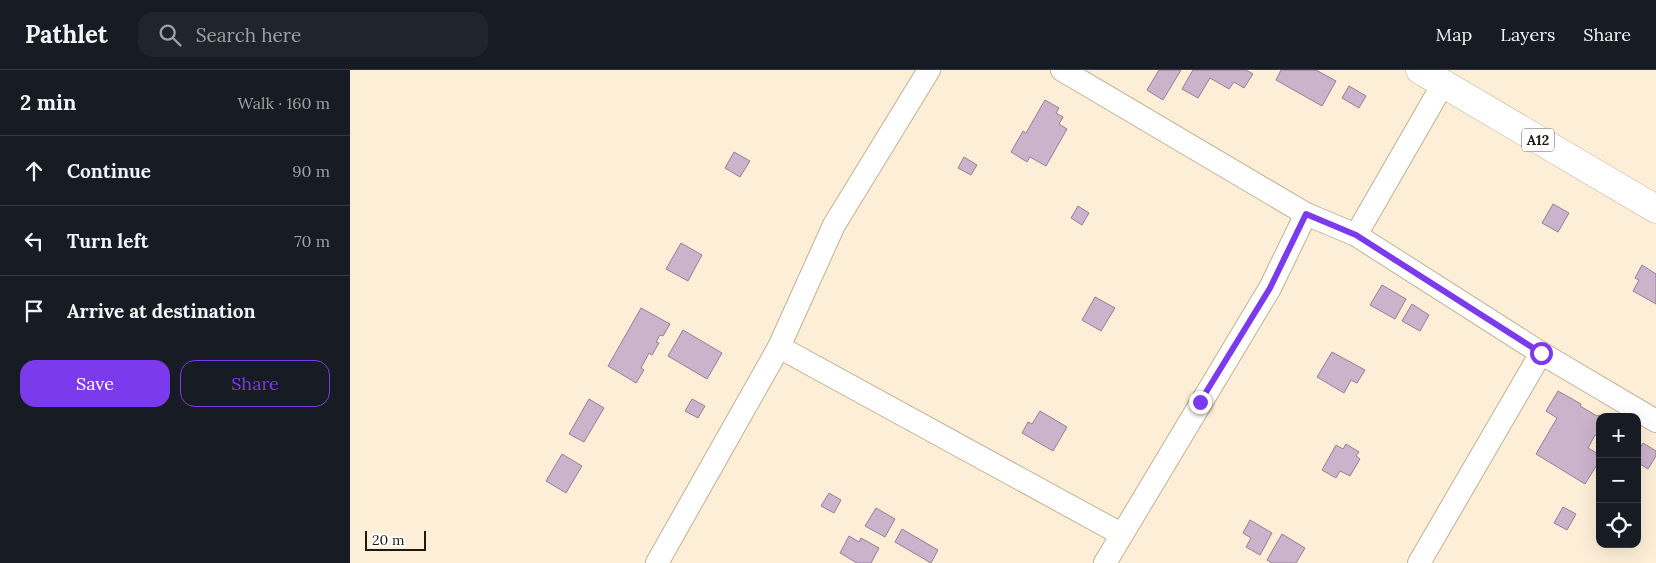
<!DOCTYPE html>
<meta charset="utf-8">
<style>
:root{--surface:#171b24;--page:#20242c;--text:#f1f3f6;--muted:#9ea1a6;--line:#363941;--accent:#7c3aed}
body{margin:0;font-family:Lora,serif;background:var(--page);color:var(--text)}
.controls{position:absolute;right:15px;bottom:15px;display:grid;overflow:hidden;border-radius:10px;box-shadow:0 5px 20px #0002}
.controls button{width:45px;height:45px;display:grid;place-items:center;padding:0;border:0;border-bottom:1px solid var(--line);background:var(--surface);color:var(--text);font:25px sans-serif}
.scale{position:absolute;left:15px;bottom:12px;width:61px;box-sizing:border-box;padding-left:5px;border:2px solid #1f190e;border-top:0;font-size:14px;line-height:18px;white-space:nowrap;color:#1f190e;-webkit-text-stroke:4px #fff;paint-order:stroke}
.stop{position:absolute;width:15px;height:15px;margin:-11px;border:4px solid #7c3aed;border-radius:50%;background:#fff}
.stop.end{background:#7c3aed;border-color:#fff;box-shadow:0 1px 5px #0008}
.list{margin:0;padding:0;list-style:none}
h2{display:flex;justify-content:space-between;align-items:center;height:65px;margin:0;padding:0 20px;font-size:21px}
h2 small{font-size:16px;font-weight:400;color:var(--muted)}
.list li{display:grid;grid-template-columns:32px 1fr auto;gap:15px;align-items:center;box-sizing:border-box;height:70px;padding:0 20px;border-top:1px solid var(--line)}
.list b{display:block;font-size:19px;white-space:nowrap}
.list em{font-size:16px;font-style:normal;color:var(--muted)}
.actions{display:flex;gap:10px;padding:15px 20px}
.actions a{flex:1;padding:11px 0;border:1px solid var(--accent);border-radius:15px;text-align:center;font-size:18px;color:var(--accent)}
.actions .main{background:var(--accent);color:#fff}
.icon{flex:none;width:28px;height:28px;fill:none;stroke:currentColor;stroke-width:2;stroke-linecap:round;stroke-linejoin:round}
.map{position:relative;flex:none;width:1306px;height:493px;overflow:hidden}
header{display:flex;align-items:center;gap:30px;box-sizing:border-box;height:70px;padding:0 25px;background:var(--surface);border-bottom:1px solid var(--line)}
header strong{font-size:24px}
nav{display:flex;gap:28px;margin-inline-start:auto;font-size:18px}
.search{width:350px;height:45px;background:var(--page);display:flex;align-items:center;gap:12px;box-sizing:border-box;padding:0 18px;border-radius:15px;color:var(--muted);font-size:19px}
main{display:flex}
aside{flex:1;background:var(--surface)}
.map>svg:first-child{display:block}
.building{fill:#cbb3cc;stroke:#967f97}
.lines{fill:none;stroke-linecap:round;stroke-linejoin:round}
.minor-casing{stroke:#c1b093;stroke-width:24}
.major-casing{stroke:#c1b093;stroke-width:29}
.minor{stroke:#fff;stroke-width:22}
.major{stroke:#fff;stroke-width:28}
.route{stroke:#7c3aed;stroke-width:6}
.labels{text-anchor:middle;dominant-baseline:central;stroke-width:4;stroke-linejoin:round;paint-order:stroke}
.shield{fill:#fff;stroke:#625e56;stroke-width:1}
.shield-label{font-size:14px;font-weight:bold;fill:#1f190e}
</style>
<header>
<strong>Pathlet</strong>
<div class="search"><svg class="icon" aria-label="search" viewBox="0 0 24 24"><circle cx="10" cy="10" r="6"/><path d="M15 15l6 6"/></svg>Search here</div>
<nav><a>Map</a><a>Layers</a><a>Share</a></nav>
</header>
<main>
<aside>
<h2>2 min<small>Walk · 160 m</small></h2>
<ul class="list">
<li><svg class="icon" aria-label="ahead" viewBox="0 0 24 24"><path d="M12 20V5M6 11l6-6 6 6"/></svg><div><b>Continue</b></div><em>90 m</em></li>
<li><svg class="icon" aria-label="left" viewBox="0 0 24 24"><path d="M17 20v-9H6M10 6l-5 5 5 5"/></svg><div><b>Turn left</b></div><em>70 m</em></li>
<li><svg class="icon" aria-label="arrive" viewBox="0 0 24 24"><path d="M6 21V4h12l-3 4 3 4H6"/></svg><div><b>Arrive at destination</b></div></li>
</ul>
<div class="actions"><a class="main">Save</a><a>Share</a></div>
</aside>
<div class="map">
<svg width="1306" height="493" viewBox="0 0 1306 493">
<rect width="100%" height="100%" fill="#fdefd7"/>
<!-- building -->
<g class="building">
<path d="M809,0H831L813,30L797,20Z"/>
<path d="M843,0H896L903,4L894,18L884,12L879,19L860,8L848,28L832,19Z"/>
<path d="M931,0H966L986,11L972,36L926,10Z"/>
<path d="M999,16L1016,26L1009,38L992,28Z"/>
<path d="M695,30L709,38L706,43L713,47L709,54L717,59L696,96L680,87L677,92L661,82L673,61L676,63Z"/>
<path d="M384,82L400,91L390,107L375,98Z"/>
<path d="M614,87L627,95L621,105L608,98Z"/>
<path d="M1203,134L1219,143L1208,162L1192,153Z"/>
<path d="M728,136L739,143L732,155L721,148Z"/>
<path d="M331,173L352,185L338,211L316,199Z"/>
<path d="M1292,195L1306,204V234L1283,221L1289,210L1285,208Z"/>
<path d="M1032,215L1056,229L1045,249L1020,235Z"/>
<path d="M745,227L765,238L751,261L732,250Z"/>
<path d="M1062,234L1079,245L1070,261L1052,251Z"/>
<path d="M291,238L320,254L313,266L310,265L306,272L309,273L302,285L299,283L291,298L294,300L286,313L258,296Z"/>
<path d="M333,260L372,283L357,309L318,286Z"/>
<path d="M982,282L1015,300L1007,313L1001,310L994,323L967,307Z"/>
<path d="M1208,321L1231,334L1230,336L1247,346L1248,345L1251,347H1250V368L1245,365L1238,378L1250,385V390L1235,414L1186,384L1207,348L1196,341Z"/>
<path d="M239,329L254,338L234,372L219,364Z"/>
<path d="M342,329L355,336L348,348L335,341Z"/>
<path d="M690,341L717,357L703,381L672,363L678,352L682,354Z"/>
<path d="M1293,373L1306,381V386L1298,399L1287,392V383Z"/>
<path d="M996,374L1009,382L1006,386L1010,389L1000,406L990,401L986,408L972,400L986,375L993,379Z"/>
<path d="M212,384L232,396L216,423L196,411Z"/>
<path d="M479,423L491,430L484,443L471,436Z"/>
<path d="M1213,437L1226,444L1217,460L1204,453Z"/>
<path d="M526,438L545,449L535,467L515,456Z"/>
<path d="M900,450L922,463L910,485L896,477L901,468L893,463Z"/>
<path d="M552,459L588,480L581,493L545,472Z"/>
<path d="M932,464L955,478L946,493H922L917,490Z"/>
<path d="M499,466L509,472L511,468L529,478L521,493H507L490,483Z"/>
</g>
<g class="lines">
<defs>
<g id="minor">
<path d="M712,0L956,144L1006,165L1191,283L1306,351"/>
<path d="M1006,165L1093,14"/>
<path d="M429,277L771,464"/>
<path d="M307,493L429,277L484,155L579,0"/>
<path d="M755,493L920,218L956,144"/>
<path d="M1069,493L1191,283"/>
</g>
<path id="major" d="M1070,0L1306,139"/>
</defs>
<!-- minor casing -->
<use href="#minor" class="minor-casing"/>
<!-- major casing -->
<use href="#major" class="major-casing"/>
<!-- minor -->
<use href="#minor" class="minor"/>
<!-- major -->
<use href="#major" class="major"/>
</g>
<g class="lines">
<!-- route -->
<path class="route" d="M850,332L920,218L956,144L1006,165L1191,283"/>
</g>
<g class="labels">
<!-- shield labels -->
<rect class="shield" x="1172" y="58.5" width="32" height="23" rx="4"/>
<g class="shield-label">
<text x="1188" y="70">A12</text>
</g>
</g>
</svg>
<div class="controls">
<button>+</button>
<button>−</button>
<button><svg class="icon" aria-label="locate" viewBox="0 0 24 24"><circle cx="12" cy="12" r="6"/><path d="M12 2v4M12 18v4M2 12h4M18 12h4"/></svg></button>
</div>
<div class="scale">20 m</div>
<div class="stop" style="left:1191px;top:283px"></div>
<div class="stop end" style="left:850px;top:332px"></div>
</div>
</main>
